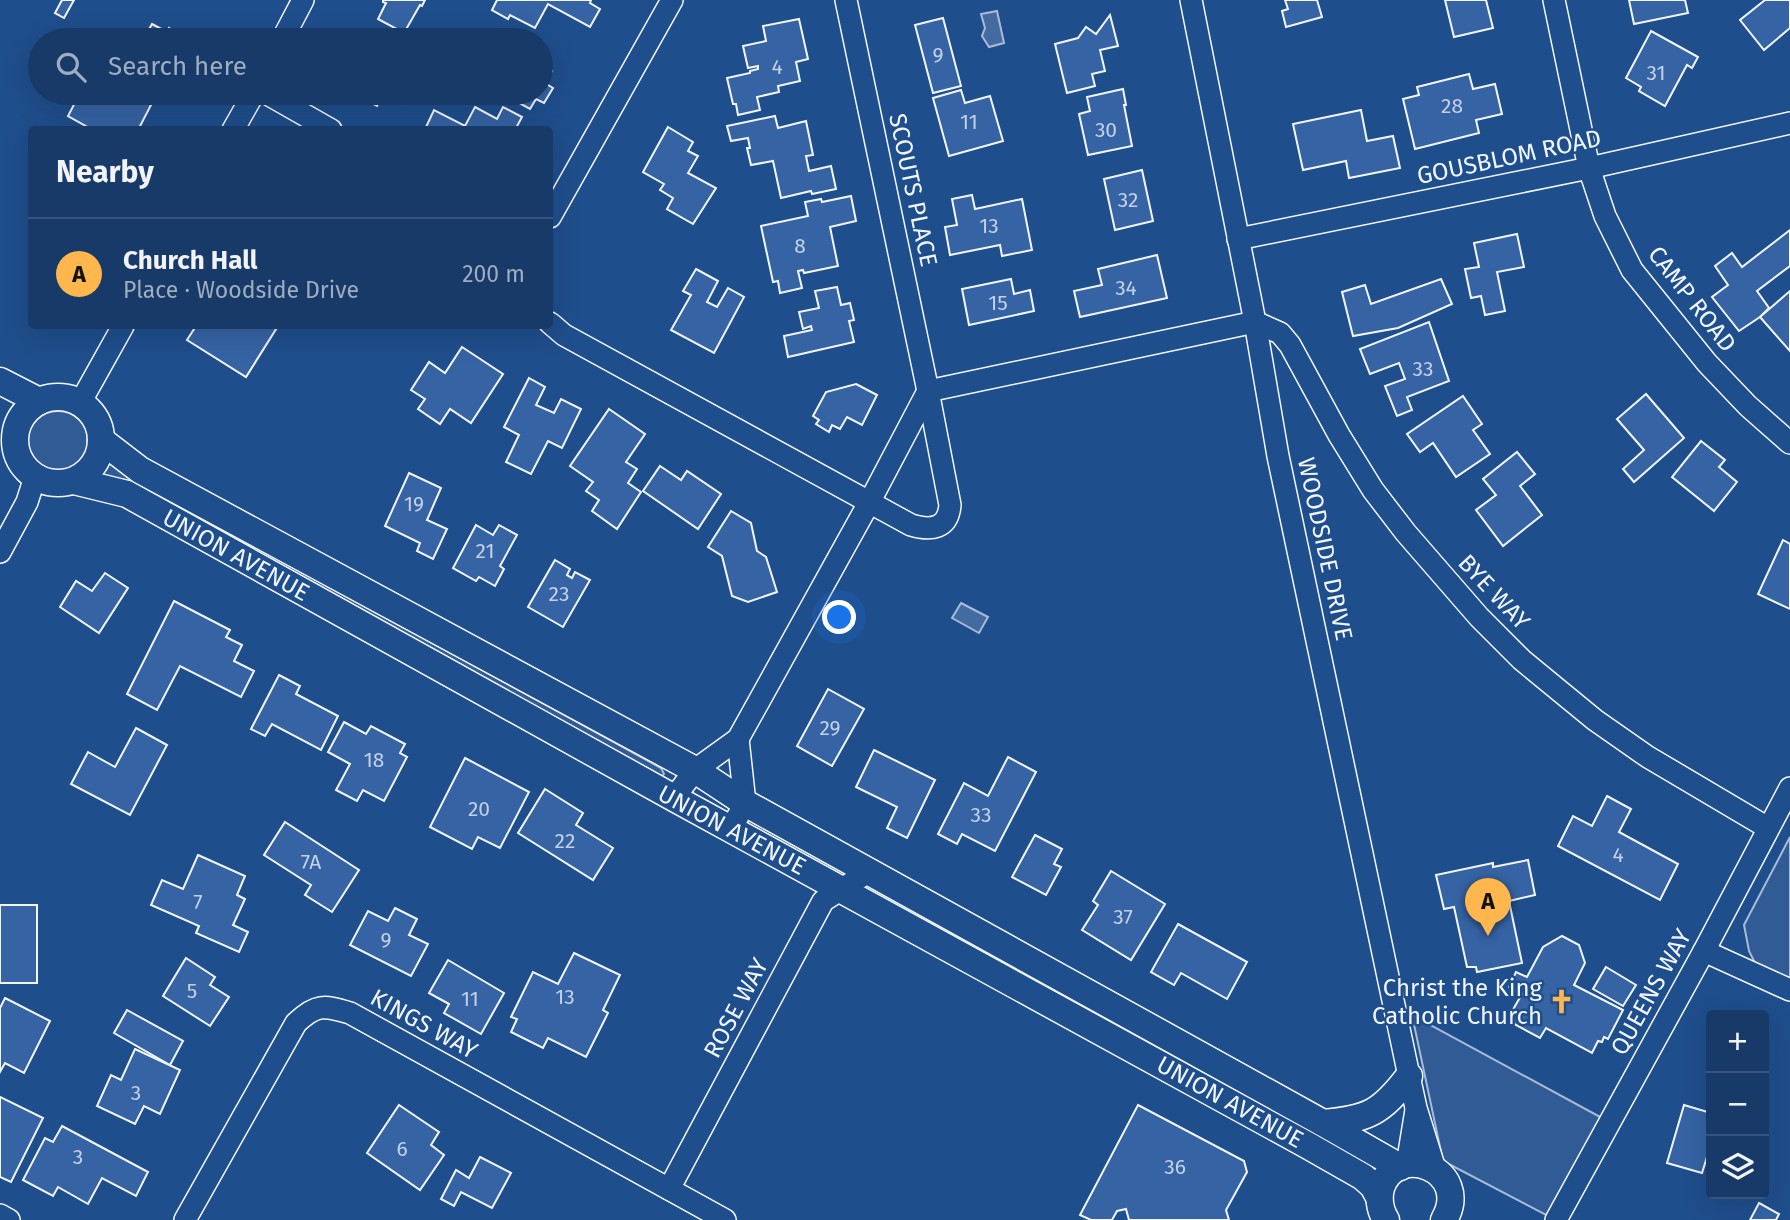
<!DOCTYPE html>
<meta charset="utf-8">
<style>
:root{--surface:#173a69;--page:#20416f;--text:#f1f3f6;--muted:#9eadc0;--line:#36547d;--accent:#ffb74d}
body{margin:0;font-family:"Fira Sans",sans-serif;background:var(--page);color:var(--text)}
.controls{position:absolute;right:21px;bottom:21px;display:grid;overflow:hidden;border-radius:7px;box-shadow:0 7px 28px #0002}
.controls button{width:63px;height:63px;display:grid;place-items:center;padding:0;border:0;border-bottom:2px solid var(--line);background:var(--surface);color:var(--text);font:35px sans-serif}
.you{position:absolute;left:840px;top:618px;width:24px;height:24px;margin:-18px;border:5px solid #fff;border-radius:50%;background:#1a73e8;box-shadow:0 0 0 10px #1a73e833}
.badge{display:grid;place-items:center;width:46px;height:46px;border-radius:50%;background:var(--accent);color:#111;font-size:23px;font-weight:700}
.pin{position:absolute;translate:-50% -58px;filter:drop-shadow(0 2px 4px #0008)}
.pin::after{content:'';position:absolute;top:37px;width:24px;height:21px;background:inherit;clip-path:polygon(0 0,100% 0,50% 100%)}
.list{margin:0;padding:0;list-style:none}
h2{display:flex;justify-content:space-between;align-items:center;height:91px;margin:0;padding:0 28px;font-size:30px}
h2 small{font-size:23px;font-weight:400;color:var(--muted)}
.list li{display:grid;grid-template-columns:46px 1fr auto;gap:21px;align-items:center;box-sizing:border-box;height:112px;padding:0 28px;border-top:2px solid var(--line)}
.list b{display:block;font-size:26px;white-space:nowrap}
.list p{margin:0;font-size:23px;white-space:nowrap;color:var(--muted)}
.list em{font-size:23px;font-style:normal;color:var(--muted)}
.icon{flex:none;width:38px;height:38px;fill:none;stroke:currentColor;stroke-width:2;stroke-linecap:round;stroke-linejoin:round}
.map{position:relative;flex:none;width:1790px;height:1220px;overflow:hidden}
.search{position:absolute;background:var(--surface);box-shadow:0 7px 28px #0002;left:28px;top:28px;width:525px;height:77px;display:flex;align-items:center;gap:18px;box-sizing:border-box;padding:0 24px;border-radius:38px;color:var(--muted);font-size:26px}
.panel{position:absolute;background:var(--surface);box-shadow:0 7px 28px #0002;left:28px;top:126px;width:525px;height:203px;border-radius:7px}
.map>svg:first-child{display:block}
.built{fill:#305b95;stroke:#a8bbd7;stroke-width:2}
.water{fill:#446ba0;stroke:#a8bbd7;stroke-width:2}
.building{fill:#3563a3;stroke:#f2f6ff;stroke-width:2}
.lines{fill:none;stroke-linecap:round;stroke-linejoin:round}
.minor-casing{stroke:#f2f6ff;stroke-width:24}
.tertiary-casing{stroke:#f2f6ff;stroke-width:29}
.minor{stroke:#1f4e8c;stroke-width:21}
.tertiary{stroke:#1f4e8c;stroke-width:26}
.labels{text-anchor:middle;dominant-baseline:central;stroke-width:5;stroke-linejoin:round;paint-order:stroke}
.number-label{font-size:21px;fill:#c3d1e8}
.street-label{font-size:24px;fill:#f2f6ff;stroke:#1f4e8c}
.poi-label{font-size:24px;fill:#f2f6ff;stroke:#1f4e8c;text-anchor:end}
</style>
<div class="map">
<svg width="1790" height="1220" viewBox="0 0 1790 1220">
<rect width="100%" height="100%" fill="#1f4e8c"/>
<!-- built -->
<g class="built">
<circle cx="58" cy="441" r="30"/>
<path d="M103,456L121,472L661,768L664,774L659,778L93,473Z"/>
<path d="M1790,837V981L1757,967L1749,951L1744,925Z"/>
<path d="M1412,1015L1602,1118L1548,1216L1443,1161Z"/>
</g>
<!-- water -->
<g class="water">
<path d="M997,11L1004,43L989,47L982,36L985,28L981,14Z"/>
<path d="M961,603L988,617L979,633L952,618Z"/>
</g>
<!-- building -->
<g class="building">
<path d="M62,0H74L64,18L55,13Z"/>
<path d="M383,0H425L422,6L420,5L404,33L378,19L386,3L383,2Z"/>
<path d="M497,0H591L590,3L600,9L590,27L548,4L535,28L510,15L508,19L492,10Z"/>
<path d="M1285,0H1317L1322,17L1286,27L1282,11L1288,9Z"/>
<path d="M1445,0H1486L1493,28L1454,37Z"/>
<path d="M1629,0H1685L1688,13L1634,24Z"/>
<path d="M1765,0H1790V28L1764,50L1740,20Z"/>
<path d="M1110,15L1118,46L1100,50L1105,71L1092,74L1095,86L1067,93L1055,44L1078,38L1086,27L1096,34Z"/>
<path d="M943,18L961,86L933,93L915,25Z"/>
<path d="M799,19L808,59L796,62L800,81L778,86L779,92L757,97L760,110L738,115L736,104H733L727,78L750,73V71L758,69V66L748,68L743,46L766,41L763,26Z"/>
<path d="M152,24L167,32L169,28L177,33L175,36L182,40H143Z"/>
<path d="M1651,31L1698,57L1692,68L1687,65L1665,106L1639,91L1641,87L1626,78Z"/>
<path d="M541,65L552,71L545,83L553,88L544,103L536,99L530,109L501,93H541Z"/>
<path d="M1469,74L1473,89L1495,84L1502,114L1476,120L1479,133L1415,149L1403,99L1419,95L1417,87Z"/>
<path d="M1123,89L1126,105H1124L1132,146L1088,155L1079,114L1090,111L1087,97Z"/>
<path d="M961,90L965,103L990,96L1003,141L949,156L933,98Z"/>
<path d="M80,93H127L151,105L138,130H93L68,116Z"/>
<path d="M353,93H407L401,104L383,94L377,106Z"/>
<path d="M475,107L497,119L503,107L522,117L515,130H431L426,127L434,110L465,126Z"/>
<path d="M1361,110L1367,141L1393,136L1400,168L1349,178L1346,161L1303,170L1293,124Z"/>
<path d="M775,116L778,128L806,121L813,155L806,156L809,171L831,166L836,189L812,194L811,191L781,198L773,161L751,165L747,148H750L748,138L731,141L727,126Z"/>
<path d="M668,127L693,142L688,151L698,156L688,173L716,188L693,224L667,209L673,198L660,190L664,184L643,172Z"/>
<path d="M1142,170L1153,221L1115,230L1104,179Z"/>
<path d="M972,195L975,209L1022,199L1032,250L1002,256L1000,245L950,255L945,227L957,225L952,199Z"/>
<path d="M851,196L856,221L830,227L838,266L804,273L803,270L798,271L802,288L780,293L778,281L773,282L761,226L808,216L805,202L821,199L822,202Z"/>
<path d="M1790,230V266L1757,291L1769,308L1760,317L1739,331L1712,297L1728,285L1715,266L1732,253L1742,267Z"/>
<path d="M1517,234L1524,267L1497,272L1505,311L1485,315L1481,296L1471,298L1465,269L1479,267L1474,243Z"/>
<path d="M1157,255L1167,298L1080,317L1074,291L1102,285L1098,269Z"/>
<path d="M696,269L718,281L707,302L717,307L728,288L744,297L714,353L671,330L691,295L683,291Z"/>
<path d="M1011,279L1014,294L1030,290L1034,311L969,325L962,289Z"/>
<path d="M1441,279L1452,304L1398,328L1353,336L1342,292L1365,285L1371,304Z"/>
<path d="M837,287L841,305L850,303L854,320L849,321L854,342L788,357L784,336L812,330L811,326L803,329L799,312L819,308L815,291Z"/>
<path d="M1790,291V351L1760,317Z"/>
<path d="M1429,322L1449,381L1407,397L1412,410L1397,416L1385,386L1405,379L1399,363L1370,374L1360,349Z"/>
<path d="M196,326H278L246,377L187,340Z"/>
<path d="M462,347L503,374L471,423L450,409L440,424L418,409L425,399L411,390L429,362L445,373Z"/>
<path d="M529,378L545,387L536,405L554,413L561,399L581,409L562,448L548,441L531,474L506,462L519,435L504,427Z"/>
<path d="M856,384L877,395L862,425L847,417L840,429L832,425L829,432L816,424L819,420L813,416L826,392Z"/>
<path d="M1646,394L1684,438L1634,482L1623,469L1644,450L1617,419Z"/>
<path d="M1463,396L1482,424L1473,430L1490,454L1456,477L1433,443L1420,452L1407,434Z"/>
<path d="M609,409L645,434L626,462L637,469L628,483L641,492L617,529L592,511L599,500L586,491L593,482L570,466Z"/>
<path d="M1701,441L1725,460L1719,467L1737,482L1714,511L1672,477Z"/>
<path d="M1517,452L1535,474L1520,486L1542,515L1503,546L1476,510L1496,495L1483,479Z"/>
<path d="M660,466L681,480L687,471L721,494L698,529L643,491Z"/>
<path d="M409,473L441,488L427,520L447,529L433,559L417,551L420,543L385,526Z"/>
<path d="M731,511L751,523L757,551L766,557L777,592L748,602L732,596L722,556L708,547Z"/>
<path d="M476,525L493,535L499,525L517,535L500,566L504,569L495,586L479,577L476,581L453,568Z"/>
<path d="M1783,540L1790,544V609L1758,594Z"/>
<path d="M555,560L570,569L567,575L572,578L575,572L590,580L563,627L528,607Z"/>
<path d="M105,573L128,588L99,633L60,607L76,581L92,591Z"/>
<path d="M174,601L230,630L226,637L242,645L234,661L254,671L241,697L180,666L157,710L127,694Z"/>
<path d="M279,675L300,686L296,694L338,716L321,750L272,724L265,736L251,729Z"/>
<path d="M828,689L864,709L832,766L797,746Z"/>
<path d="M344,722L366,734L371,726L405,744L400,753L407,757L384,801L363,790L357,801L336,790L350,764L328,752Z"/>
<path d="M136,728L167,745L130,815L71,784L88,752L115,767Z"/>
<path d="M874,750L935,780L907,838L887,828L897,807L856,787Z"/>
<path d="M1008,757L1036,772L995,851L962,834L957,844L938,834L964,783L988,796Z"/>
<path d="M465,758L529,792L500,848L478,837L472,849L430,827Z"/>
<path d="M545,789L583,813L576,825L613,848L593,880L518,833Z"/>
<path d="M1607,796L1631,809L1619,832L1678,864L1660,900L1558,846L1573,816L1592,826Z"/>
<path d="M285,822L359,870L332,912L305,895L311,885L264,855Z"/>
<path d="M1035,835L1062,849L1054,864L1061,867L1046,895L1012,877Z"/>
<path d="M198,855L245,876L237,895L245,899L233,925L248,932L239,952L196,933L199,926L151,905L162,880L183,889Z"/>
<path d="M1528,860L1535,895L1509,901L1522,963L1477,972L1476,967H1467L1454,907L1444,909L1436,875L1493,863V867Z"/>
<path d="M1111,871L1165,904L1131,960L1082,930L1098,905L1093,901Z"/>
<rect x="0" y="905" width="37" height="78"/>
<path d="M395,908L417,919L409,935L428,944L411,976L350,945L368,911L388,921Z"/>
<path d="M1178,924L1247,962L1227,999L1181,973L1174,985L1151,972Z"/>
<path d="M1562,936L1579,945L1585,963L1574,985L1623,1010L1608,1039L1604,1037L1602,1042L1598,1041L1592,1053L1546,1028L1540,1038L1507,1020L1522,994L1509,987L1516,972L1527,977L1543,947Z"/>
<path d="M574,953L620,975L603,1010L608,1013L586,1057L548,1038L543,1048L511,1032L517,1019L511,1017L533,972L558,984Z"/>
<path d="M186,958L215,977L210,985L229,997L210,1026L163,996Z"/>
<path d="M448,960L504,993L481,1034L444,1013L449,1004L429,993Z"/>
<path d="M1606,967L1636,985L1623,1006L1593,989Z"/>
<path d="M5,998L50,1021L24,1073L5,1063L0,1072V1008Z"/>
<path d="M127,1010L183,1041L170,1065L114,1033Z"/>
<path d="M135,1049L180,1070L160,1114L144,1106L135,1124L97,1106L111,1075L121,1080Z"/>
<path d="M0,1097L43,1118L11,1182L0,1177Z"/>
<path d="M399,1105L439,1132L431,1145L444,1155L420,1190L367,1153Z"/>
<path d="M1138,1105L1244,1161L1247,1172L1226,1210L1229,1220H1129L1126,1209L1117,1211L1112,1220H1091L1080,1215Z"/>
<path d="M1684,1105L1711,1113V1144L1702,1173L1667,1163Z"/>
<path d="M62,1126L148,1172L136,1196L102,1178L88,1204L58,1187L53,1196L23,1180L45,1138L53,1142Z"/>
<path d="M480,1157L511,1173L492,1208L461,1192L454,1206L441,1199L456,1170L469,1178Z"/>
<path d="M1759,1203L1779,1214L1776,1220H1750Z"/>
</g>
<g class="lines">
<defs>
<g id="minor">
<path d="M1191,0L1255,322L1278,456L1409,1076L1416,1108L1435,1169"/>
<path d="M1554,0L1589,168L1605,216L1632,270L1707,363L1748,406L1790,443"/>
<path d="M282,40L303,0"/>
<path d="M266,93L331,130"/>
<path d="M233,130L254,93"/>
<path d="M550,217L672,0"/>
<path d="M1238,239L1589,168L1790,123"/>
<path d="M550,323L564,335L911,525C931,531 948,529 950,505L928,391L846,0"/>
<path d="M928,391L1255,322L1280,333L1290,345L1339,435L1373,490L1406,533L1479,617L1522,660L1595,720L1648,757L1768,828"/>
<path d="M80,403L123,326"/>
<path d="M0,552L27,502L35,477"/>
<path d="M674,798L695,770L738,739L870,501L928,391"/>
<path d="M731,829L745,803L738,739"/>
<path d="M1704,951L1790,990"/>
<path d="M1407,1165L1416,1110"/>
<path d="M669,1189L823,901L870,871"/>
<path d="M0,1215L9,1220"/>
<path d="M185,1220L296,1023C316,1004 324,1005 350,1013L725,1220"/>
<path d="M1556,1220L1704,951L1790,788"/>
</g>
<g id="tertiary">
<path d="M0,381L39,401"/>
<circle cx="58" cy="440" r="43"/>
<path d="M101,440L140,470L695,770L745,803L1323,1123L1400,1167"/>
<path d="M74,481L127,494L674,798L1307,1145L1363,1177L1373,1186L1379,1197"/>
<path d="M1323,1123C1368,1119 1381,1113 1409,1076"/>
<path d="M1386,1220C1380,1210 1378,1200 1381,1188C1396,1140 1473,1170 1444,1220"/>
</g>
</defs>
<!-- minor casing -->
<use href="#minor" class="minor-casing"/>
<!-- tertiary casing -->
<use href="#tertiary" class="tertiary-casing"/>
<!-- minor -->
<use href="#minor" class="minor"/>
<!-- tertiary -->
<use href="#tertiary" class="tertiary"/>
</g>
<!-- icons -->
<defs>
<symbol id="church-bare" viewBox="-9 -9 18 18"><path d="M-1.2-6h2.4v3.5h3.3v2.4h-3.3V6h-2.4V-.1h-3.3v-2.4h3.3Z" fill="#ffb74d" stroke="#1f4e8c" stroke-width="2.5" paint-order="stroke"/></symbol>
</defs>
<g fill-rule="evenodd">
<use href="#church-bare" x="1544" y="984" width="35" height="35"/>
</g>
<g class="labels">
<!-- number labels -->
<g class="number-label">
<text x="938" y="55">9</text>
<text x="777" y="67">4</text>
<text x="1656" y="73">31</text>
<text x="1452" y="106">28</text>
<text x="969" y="122">11</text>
<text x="1106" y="130">30</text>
<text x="1128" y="200">32</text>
<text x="989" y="226">13</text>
<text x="800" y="246">8</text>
<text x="1126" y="288">34</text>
<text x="998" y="303">15</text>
<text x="1423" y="369">33</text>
<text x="414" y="504">19</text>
<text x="485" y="551">21</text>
<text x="559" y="594">23</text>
<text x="830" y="728">29</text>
<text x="374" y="760">18</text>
<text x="479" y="809">20</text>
<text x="981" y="815">33</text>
<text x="565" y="841">22</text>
<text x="1618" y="855">4</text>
<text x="311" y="862">7A</text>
<text x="198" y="902">7</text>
<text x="1123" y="917">37</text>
<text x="386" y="940">9</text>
<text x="192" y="991">5</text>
<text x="565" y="997">13</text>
<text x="470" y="999">11</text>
<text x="136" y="1093">3</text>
<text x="402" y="1149">6</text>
<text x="78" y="1157">3</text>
<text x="1175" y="1167">36</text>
</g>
<!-- street labels -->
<g class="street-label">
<text transform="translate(1509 157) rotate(-12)">GOUSBLOM ROAD</text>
<text transform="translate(913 190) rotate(78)">SCOUTS PLACE</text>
<text transform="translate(1692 299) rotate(52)">CAMP ROAD</text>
<text transform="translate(1325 549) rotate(78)">WOODSIDE DRIVE</text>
<text transform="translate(236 555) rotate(29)">UNION AVENUE</text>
<text transform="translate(1494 592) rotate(47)">BYE WAY</text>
<text transform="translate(732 830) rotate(28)">UNION AVENUE</text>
<text transform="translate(1651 992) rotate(-61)">QUEENS WAY</text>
<text transform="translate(736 1008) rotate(-62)">ROSE WAY</text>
<text transform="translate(424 1024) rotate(29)">KINGS WAY</text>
<text transform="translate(1230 1102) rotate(29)">UNION AVENUE</text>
</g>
<!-- poi labels -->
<g class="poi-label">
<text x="1542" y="988">Christ the King<tspan x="1542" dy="28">Catholic Church</tspan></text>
</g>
</g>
</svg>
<div class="controls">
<button>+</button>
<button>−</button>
<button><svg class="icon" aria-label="layers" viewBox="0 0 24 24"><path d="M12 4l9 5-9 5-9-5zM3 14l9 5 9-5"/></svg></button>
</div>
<div class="you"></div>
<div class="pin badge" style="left:1488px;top:936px">A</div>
<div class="search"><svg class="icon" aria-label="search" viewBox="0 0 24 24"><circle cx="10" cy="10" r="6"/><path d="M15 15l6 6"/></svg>Search here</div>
<section class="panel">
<h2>Nearby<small></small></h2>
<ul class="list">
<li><span class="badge">A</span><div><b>Church Hall</b><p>Place · Woodside Drive</p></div><em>200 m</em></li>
</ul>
</section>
</div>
